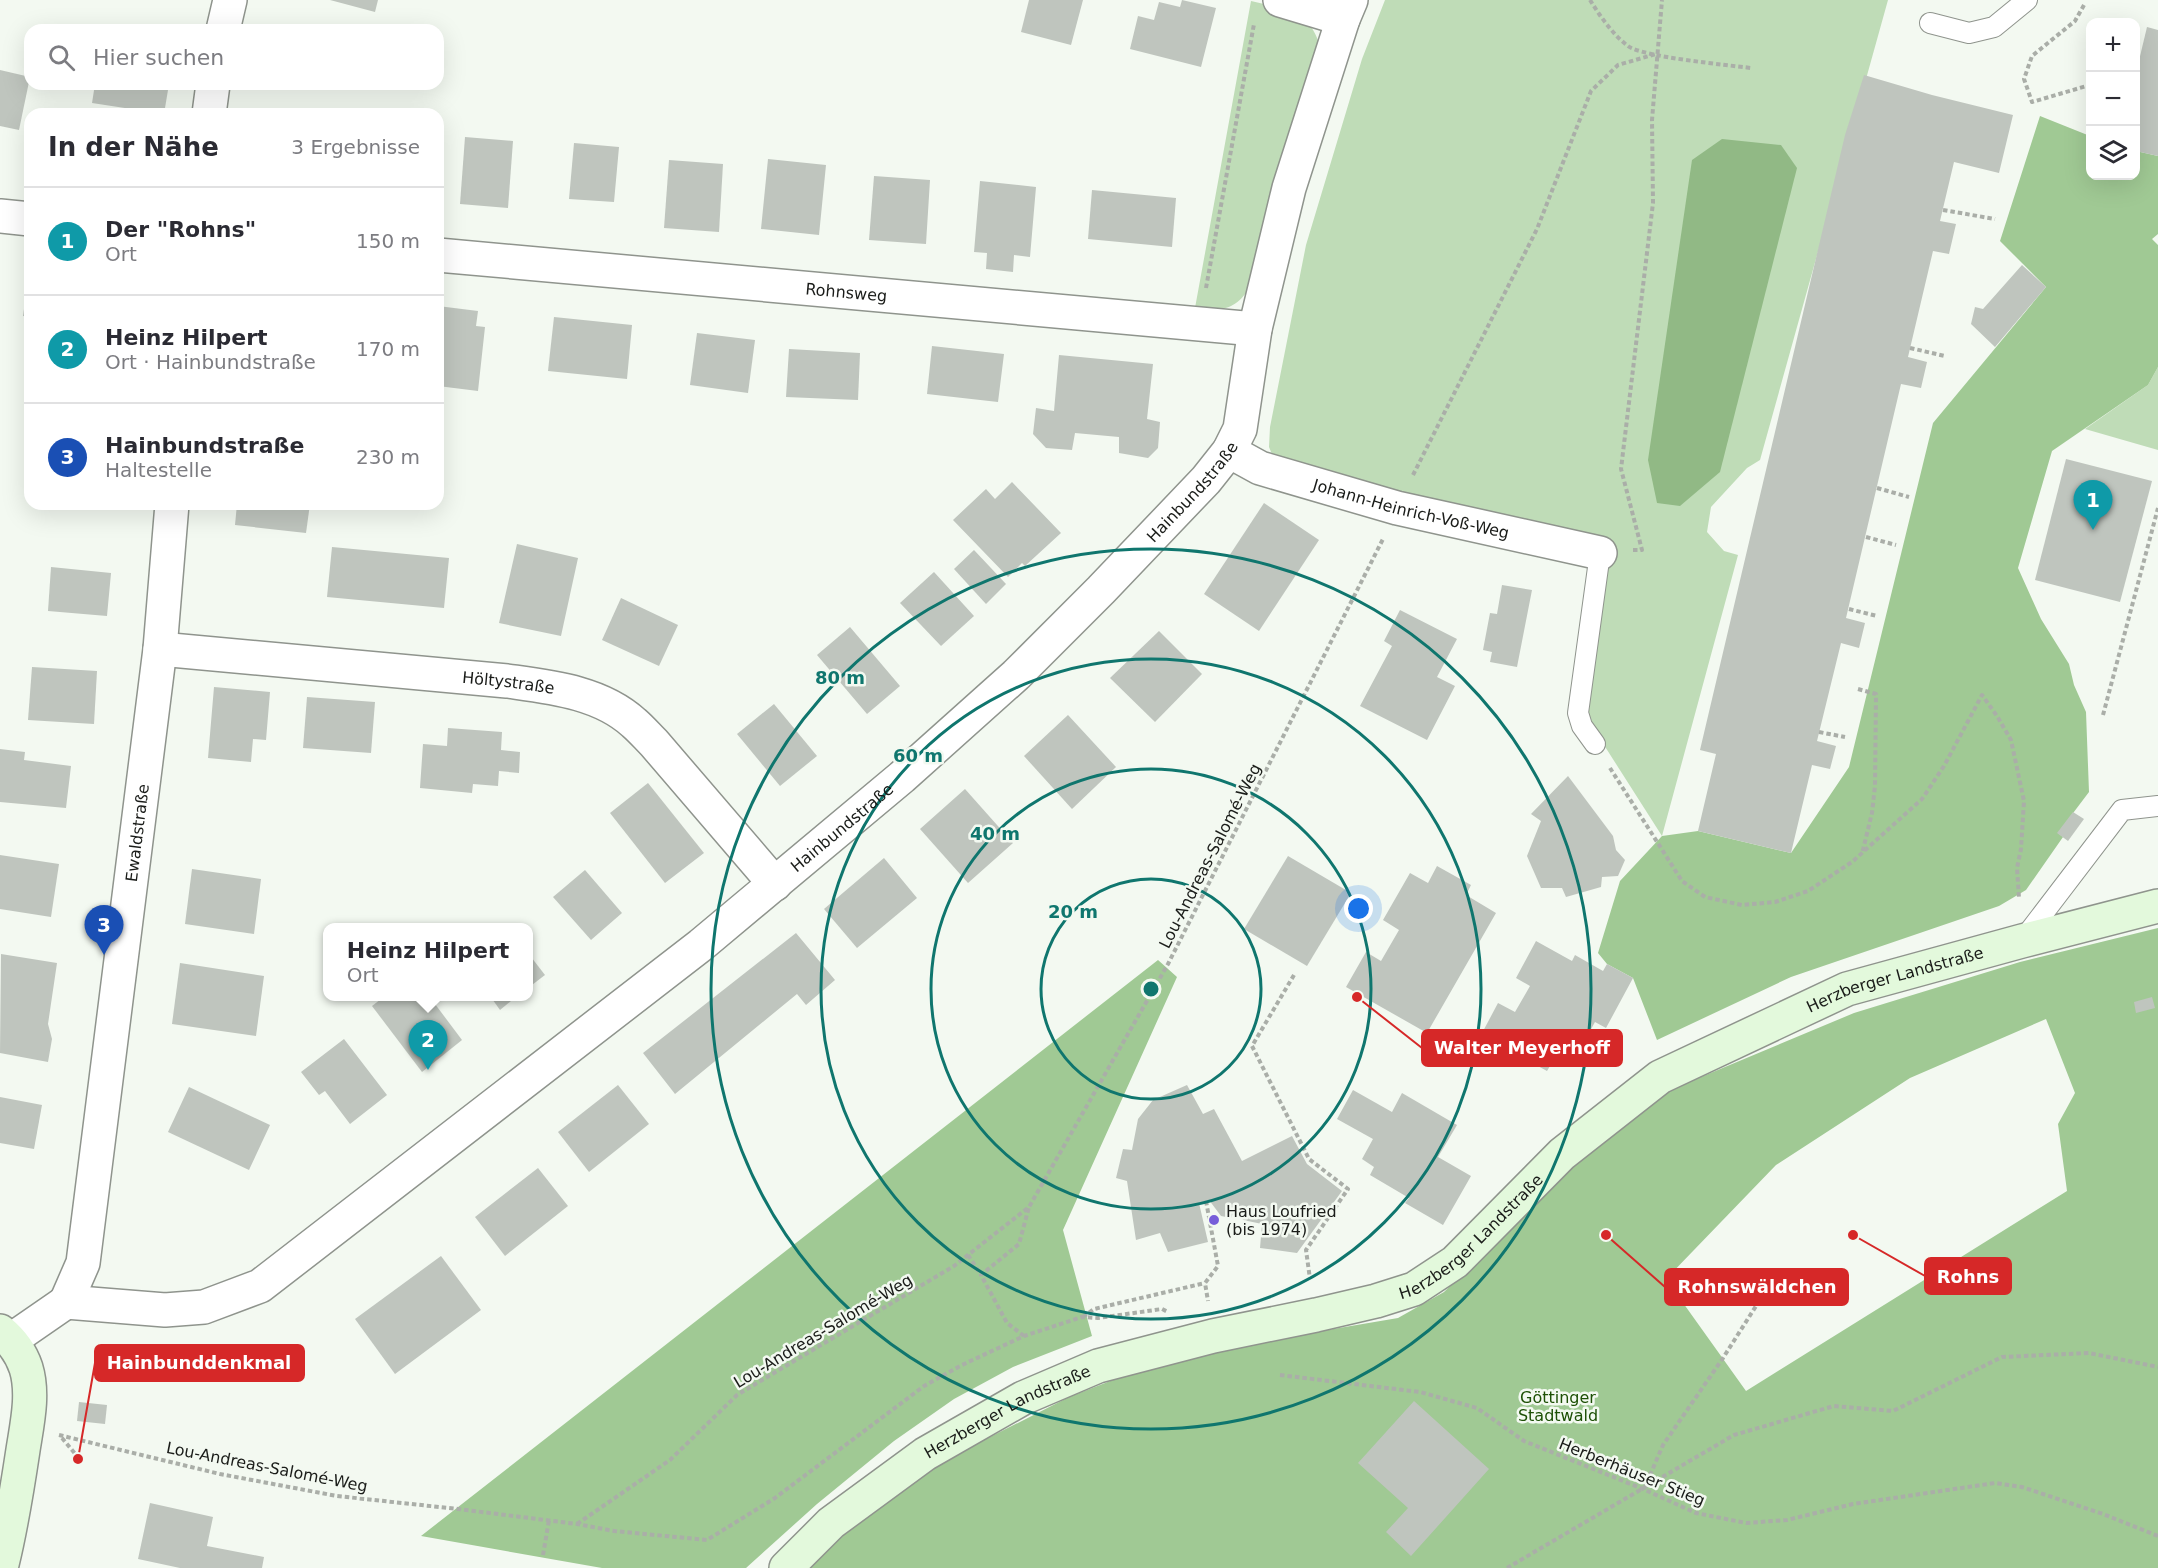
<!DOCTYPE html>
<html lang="de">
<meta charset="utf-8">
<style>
:root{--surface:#fff;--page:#f7f7f7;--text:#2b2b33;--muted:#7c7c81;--line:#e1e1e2;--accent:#2563eb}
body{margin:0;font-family:"DejaVu Sans",sans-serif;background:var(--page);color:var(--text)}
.controls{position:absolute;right:18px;top:18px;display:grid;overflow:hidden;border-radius:12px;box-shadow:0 6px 24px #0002}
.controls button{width:54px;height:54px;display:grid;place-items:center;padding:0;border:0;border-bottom:2px solid var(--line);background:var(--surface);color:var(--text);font:30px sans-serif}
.you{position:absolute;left:1359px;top:909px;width:21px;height:21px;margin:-15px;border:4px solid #fff;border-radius:50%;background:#1a73e8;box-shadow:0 0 0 9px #1a73e833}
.badge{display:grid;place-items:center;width:39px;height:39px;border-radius:50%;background:var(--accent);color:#fff;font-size:20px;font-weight:700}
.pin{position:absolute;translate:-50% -50px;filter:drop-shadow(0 2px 3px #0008)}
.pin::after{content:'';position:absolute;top:32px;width:21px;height:18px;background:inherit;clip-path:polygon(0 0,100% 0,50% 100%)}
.popup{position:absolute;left:323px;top:923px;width:210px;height:78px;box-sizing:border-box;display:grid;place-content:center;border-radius:12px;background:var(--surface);filter:drop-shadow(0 2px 4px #0005);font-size:20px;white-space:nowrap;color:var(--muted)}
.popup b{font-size:22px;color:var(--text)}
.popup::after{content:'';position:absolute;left:50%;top:100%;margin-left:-12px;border:12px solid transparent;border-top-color:var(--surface)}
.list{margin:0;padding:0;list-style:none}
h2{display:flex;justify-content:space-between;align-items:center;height:78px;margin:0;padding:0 24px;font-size:26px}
h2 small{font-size:20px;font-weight:400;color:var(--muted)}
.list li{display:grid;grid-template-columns:39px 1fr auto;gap:18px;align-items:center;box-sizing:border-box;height:108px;padding:0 24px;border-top:2px solid var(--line)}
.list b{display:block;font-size:22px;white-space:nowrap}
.list p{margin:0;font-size:20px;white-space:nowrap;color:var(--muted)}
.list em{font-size:20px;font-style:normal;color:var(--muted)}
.icon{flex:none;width:33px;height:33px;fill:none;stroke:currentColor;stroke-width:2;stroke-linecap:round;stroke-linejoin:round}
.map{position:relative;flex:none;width:2158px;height:1568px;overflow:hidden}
.search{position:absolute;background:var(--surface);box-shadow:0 6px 24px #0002;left:24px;top:24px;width:420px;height:66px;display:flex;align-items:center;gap:15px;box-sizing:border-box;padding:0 21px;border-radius:18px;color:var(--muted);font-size:22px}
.panel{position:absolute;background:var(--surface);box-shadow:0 6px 24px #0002;left:24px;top:108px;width:420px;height:402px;border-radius:18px}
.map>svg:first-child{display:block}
.green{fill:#bfdcb7}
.forest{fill:#a0c994;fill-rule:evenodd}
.water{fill:#91b985}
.building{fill:#bfc5be}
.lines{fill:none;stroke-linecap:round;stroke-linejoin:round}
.lane-casing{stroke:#8f948d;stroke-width:22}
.street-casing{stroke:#8f948d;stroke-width:36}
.secondary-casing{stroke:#8f948d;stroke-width:36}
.path{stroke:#aaaea8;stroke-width:4;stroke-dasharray:4.5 3;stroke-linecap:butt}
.lane{stroke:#fff;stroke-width:20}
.street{stroke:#fff;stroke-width:33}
.secondary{stroke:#e3f9dc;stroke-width:33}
.ring{fill:none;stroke:#0f766e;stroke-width:3}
.poi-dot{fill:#775ed9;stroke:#f3f9f1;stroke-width:2}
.labels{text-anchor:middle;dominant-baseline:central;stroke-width:5;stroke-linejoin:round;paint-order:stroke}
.street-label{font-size:16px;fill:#1a1c19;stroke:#f3f9f1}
.poi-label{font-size:16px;fill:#1a1c19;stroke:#f3f9f1;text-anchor:start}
.park-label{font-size:16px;fill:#1d5005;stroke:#f3f9f1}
.centre{fill:#0f766e;stroke:#f3f9f1;stroke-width:3}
.ring-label{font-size:18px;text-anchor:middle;font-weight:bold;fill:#0f766e;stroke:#f3f9f1;stroke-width:5;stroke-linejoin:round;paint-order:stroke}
.leader{fill:none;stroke:#d62828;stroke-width:2}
.callout-dot{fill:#d62828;stroke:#f3f9f1;stroke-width:2}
.callout{fill:#d62828;stroke:#d62828;stroke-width:2}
.callout-label{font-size:18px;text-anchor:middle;font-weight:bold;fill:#fff}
</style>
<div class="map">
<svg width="2158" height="1568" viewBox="0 0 2158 1568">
<rect width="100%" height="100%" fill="#f3f9f1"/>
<!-- green -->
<g class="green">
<path d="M1385,0H1888L1760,460L1747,468L1711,507L1707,532L1724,551L1738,555L1662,836L1588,720L1607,543L1400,501L1274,459L1269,447L1270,427L1306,245L1362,59Z"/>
<path d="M1251,1C1282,9 1308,9 1319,43L1250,287C1234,312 1222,310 1195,308Z"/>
<path d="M2158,367V450L2085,429L2148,385Z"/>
</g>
<!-- forest -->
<g class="forest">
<path d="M2040,116L2090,136V176H2136V151L2158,156V234L2152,239L2158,245V367L2148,385L2052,451L2018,568L2041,619L2069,664L2074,685L2086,712L2089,792L2058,833L2063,837L2026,890L1999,906L1791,977L1657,1040L1633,978L1607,964L1598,953L1620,881L1662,836L1698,831L1791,853L1849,767L1933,423L2046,287L2000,241Z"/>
<path d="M2158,928V1568H809L839,1539L929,1468L1069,1397L1118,1378L1239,1345L1398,1318L1444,1292L1568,1171L1658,1095L1854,1013L2020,962ZM2046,1019L2075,1093L2058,1124L2067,1191L1746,1391L1666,1279L1776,1165L1910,1078Z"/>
<path d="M1158,960L1177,977L1063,1230L1092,1336L1013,1367L954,1399L894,1441L817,1504L746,1568H602L421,1536Z"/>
</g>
<!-- water -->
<path class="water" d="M1722,139L1781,145L1797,168L1720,472L1680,506L1657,503L1648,460L1692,160Z"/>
<!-- building -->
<g class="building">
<path d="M330,0H378L375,12Z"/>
<path d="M1029,0H1083L1071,45L1021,32Z"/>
<path d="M1182,0L1216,8L1201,67L1130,49L1138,16L1154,20L1159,2L1180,7Z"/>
<path d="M2147,27L2158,30V156L2136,151V73Z"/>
<path d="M0,70L30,77L19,130L0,126Z"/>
<path d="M1864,75L1932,95L2013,115L1999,173L1954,162L1940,221L1956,224L1949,254L1933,251L1908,357L1927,362L1921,388L1901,384L1846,618L1865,623L1859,648L1841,643L1817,741L1836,746L1830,769L1812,765L1791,853L1698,831L1716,754L1700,750L1845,135Z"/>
<path d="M95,84H169L164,114L92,103Z"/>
<path d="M465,137L513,141L508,208L460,204Z"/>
<path d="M574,143L619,147L614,202L569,199Z"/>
<path d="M768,159L826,165L819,235L761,229Z"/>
<path d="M669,160L723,164L719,232L664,228Z"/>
<path d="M874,176L930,180L926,244L869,240Z"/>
<path d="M980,181L1036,187L1030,257L1014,255L1013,272L986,269L987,253L974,252Z"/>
<path d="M1092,190L1176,198L1172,247L1088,239Z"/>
<path d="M2022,265L2046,287L1995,347L1971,324L1975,307L1983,309Z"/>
<path d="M29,274L30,275V317L23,316Z"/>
<path d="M438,306L478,311L476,326L485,327L478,391L438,386Z"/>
<path d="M554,317L632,325L627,379L548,371Z"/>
<path d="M697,333L755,340L748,393L690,385Z"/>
<path d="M932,346L1004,354L998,402L927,394Z"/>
<path d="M789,349L860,353L858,400L786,397Z"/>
<path d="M1059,355L1153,364L1147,419L1160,422L1158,448L1148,458L1119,453V437L1075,433L1072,450L1046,448L1033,434L1036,408L1054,411Z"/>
<path d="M2066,459L2152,481L2120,602L2035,580Z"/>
<path d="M1012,482L1061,533L1025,566L1022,563L1008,577L953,520L986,489L995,499Z"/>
<path d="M1264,503L1319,540L1259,631L1204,594Z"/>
<path d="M237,504H310L306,533L235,525Z"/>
<path d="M517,544L578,558L561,636L499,623Z"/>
<path d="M332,547L449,558L444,608L327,597Z"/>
<path d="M974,550L1006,584L986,604L954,569Z"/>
<path d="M51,567L111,573L107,616L48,611Z"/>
<path d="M934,572L974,616L941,646L900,603Z"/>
<path d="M1502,585L1532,590L1517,667L1490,662L1492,652L1483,650L1490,613L1497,614Z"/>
<path d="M621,598L678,625L659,666L602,640Z"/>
<path d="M1400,610L1457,639L1437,677L1455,686L1427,740L1360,706L1392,646L1384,641Z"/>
<path d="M850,627L900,686L867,714L817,655Z"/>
<path d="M1159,631L1202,674L1155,722L1110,678Z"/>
<path d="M32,667L97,671L94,724L28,720Z"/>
<path d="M214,687L270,692L266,740L253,739L251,762L208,758Z"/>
<path d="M307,697L375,702L371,753L303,748Z"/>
<path d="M774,704L817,756L780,786L737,734Z"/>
<path d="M1068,715L1116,767L1072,809L1024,756Z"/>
<path d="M448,728L502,732L501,750L520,752L519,773L499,771L498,786L473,784L472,793L420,788L423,744L447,746Z"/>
<path d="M0,749L25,752L24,760L71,766L66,808L0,802Z"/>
<path d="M1568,776L1613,836L1616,850L1625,860L1618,876L1602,877L1601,887L1566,897L1562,888H1541L1527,856L1541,821L1531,814Z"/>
<path d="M648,783L704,853L665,883L610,813Z"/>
<path d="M965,789L1013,843L968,883L920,829Z"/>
<path d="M2073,812L2084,819L2068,841L2057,833Z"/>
<path d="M0,855L59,864L51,917L0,909Z"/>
<path d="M1288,856L1351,893L1307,966L1244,929Z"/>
<path d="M884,858L917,898L857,948L824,909Z"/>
<path d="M1437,866L1471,885L1466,895L1496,913L1427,1033L1346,987L1366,952L1381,961L1399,930L1383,920L1410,873L1428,883Z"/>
<path d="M192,869L261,879L254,934L185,924Z"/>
<path d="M585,870L622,913L591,940L553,897Z"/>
<path d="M796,933L835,980L806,1005L797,994L675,1094L643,1053Z"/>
<path d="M1536,941L1572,961L1575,955L1603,971L1607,964L1633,978L1606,1028L1595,1022L1571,1065L1556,1056L1547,1071L1481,1035L1498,1003L1515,1012L1530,986L1516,978Z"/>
<path d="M528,953L545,975L528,988Z"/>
<path d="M1,954L57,963L48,1024L52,1039L48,1062L0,1053Z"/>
<path d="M180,963L264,976L256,1036L172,1024Z"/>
<path d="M385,996H429L462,1040L422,1072L372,1006Z"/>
<path d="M490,996H517L500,1010Z"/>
<path d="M2152,997L2155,1008L2136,1013L2134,1002Z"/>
<path d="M344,1039L387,1095L350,1124L325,1091L319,1095L301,1072Z"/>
<path d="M618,1085L649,1124L589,1172L558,1132Z"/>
<path d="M1187,1085L1203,1114L1214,1109L1242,1161L1292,1136L1307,1164L1342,1191L1297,1253L1260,1248L1262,1224L1243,1220L1237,1206L1231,1218L1221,1216L1209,1200L1199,1203L1208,1242L1168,1252L1160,1233L1136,1240L1127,1181L1116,1178L1123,1149L1132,1150L1138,1119L1153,1100Z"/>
<path d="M189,1087L270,1125L249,1170L168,1132Z"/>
<path d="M1353,1090L1392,1112L1402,1093L1457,1125L1438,1157L1471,1176L1443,1225L1405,1203L1409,1198L1370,1175L1374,1167L1362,1159L1373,1139L1337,1119Z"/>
<path d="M0,1097L42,1105L34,1149L0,1143Z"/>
<path d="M538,1168L568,1206L505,1256L475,1217Z"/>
<path d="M441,1256L481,1310L395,1374L355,1319Z"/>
<path d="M1414,1401L1489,1469L1411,1556L1386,1532L1408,1508L1358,1463Z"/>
<path d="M79,1402L107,1405L105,1424L77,1421Z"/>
<path d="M150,1503L213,1517L207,1546L264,1557L262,1568H180L138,1559Z"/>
</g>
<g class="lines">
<defs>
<g id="lane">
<path d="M1930,23L1969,33L1994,27L2027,0"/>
<path d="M1595,744L1582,726L1578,713L1600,553"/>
<path d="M2022,941L2122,810L2158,806"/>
</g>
<g id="street">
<path d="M1280,0L1343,19"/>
<path d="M223,30L230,0"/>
<path d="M209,114L213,84"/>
<path d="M0,216L30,219"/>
<path id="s1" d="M438,255L1255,329"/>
<path id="s2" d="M1229,451L1260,468L1397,508L1600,553"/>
<path id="s3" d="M160,649L507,681C550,687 600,692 634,723C641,729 647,736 654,743L775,884"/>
<path id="s4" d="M66,1302L165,1310L204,1307L260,1286L701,945L902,777L1016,675L1101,590L1206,480L1229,451L1240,429L1255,329L1289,188L1343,19L1351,0"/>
<path id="s5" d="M66,1302L83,1263L160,649L172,504"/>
<path d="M11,1340L66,1302"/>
</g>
<g id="secondary">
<path d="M0,1331C11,1340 21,1353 26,1368C34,1394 27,1424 23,1450C17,1490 11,1529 1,1568"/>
<path id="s6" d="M786,1568L831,1523L925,1454L1023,1398L1098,1366L1213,1336L1316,1315L1376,1301L1414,1289L1455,1262L1562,1154L1660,1077L1847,989L2022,941L2158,906"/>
</g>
</defs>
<!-- lane casing -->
<use href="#lane" class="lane-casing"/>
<!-- street casing -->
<use href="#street" class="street-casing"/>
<!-- secondary casing -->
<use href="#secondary" class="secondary-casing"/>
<!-- path -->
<g class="path">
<path d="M1590,0C1600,16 1613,35 1628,46C1642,57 1728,65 1751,68"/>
<path d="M2084,5L2075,21L2032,56L2024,79L2032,102L2090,85"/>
<path d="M1943,210L1995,219"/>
<path d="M1206,288L1254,24"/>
<path d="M1910,348L1945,356"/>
<path d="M1413,475L1537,229L1591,91L1618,65L1656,54"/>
<path d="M1877,488L1909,497"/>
<path d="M1866,537L1896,545"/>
<path d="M1633,550H1642L1621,469L1653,203L1652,120L1662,0"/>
<path d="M1849,609L1877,616"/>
<path d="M1858,689L1876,694L1875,786L1872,813L1862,854"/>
<path d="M2103,715L2158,508"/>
<path d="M1819,732L1845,737"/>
<path d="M1610,768L1682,881L1705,897L1742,905L1775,902L1808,891L1852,862L1922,799L1944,766L1982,695L1997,716L2011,740L2024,801L2021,849L2017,868L2019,898"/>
<path d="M1294,975L1252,1046L1309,1159L1348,1189L1306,1250L1310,1279"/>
<path d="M1206,1201L1218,1266L1205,1283L1208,1301"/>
<path d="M968,1255L981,1275"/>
<path d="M1083,1317L1094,1309L1205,1283"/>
<path d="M1024,1336L1007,1323L981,1275L1019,1244L1029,1207"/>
<path d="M1280,1375L1420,1392L1477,1408L1524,1441L1643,1489L1696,1513L1746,1523L1787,1520L1853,1504L1995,1483L2022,1487L2103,1514L2158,1536"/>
<path d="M59,1435L220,1474L337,1496L458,1509L577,1524L614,1531L707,1540L775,1498L924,1386L962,1365L1024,1336L1082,1317L1098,1318L1162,1309L1168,1312"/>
<path d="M62,1438L77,1456"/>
<path d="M1644,1489L1663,1445L1723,1358L1763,1295"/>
<path d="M577,1524L670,1460L737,1395L954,1266L1029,1207L1168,964L1383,539"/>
<path d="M543,1555L549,1520"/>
<path d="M1507,1568L1734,1435L1834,1406L1893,1411L2002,1357L2089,1353L2158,1367"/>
</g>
<!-- lane -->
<use href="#lane" class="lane"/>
<!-- street -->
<use href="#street" class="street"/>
<!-- secondary -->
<use href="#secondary" class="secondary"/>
</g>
<!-- distance rings -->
<g class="ring">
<circle cx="1151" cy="989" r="110"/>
<circle cx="1151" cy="989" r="220"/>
<circle cx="1151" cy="989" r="330"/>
<circle cx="1151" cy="989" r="440"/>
</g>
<!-- markers -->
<circle class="poi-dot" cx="1214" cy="1220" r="6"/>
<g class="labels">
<!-- street labels -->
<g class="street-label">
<text stroke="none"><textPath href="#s1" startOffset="410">Rohnsweg</textPath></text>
<text stroke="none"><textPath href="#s4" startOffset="1425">Hainbundstraße</textPath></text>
<text stroke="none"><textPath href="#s2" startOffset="192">Johann-Heinrich-Voß-Weg</textPath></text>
<text stroke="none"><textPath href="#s3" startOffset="350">Höltystraße</textPath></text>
<text stroke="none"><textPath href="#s4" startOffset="939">Hainbundstraße</textPath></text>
<text stroke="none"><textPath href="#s5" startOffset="476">Ewaldstraße</textPath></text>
<text transform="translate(1210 856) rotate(-63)">Lou-Andreas-Salomé-Weg</text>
<text stroke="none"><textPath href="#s6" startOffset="1281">Herzberger Landstraße</textPath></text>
<text stroke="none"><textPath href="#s6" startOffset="777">Herzberger Landstraße</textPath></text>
<text transform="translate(823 1331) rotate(-31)">Lou-Andreas-Salomé-Weg</text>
<text stroke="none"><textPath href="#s6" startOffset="273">Herzberger Landstraße</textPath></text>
<text transform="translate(267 1467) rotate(11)">Lou-Andreas-Salomé-Weg</text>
<text transform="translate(1632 1472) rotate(22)">Herberhäuser Stieg</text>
</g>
<!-- poi labels -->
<g class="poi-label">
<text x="1226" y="1211">Haus Loufried<tspan x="1226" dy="18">(bis 1974)</tspan></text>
</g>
<!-- park labels -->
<g class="park-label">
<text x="1558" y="1397">Göttinger<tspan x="1558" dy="18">Stadtwald</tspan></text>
</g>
</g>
<circle cx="1151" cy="989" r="9" class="centre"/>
<g class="ring-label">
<text x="840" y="684">80 m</text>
<text x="918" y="762">60 m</text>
<text x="995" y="840">40 m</text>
<text x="1073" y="918">20 m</text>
</g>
<!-- callouts -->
<path class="leader" d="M1357 997L1422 1048M1853 1235L1925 1276M1606 1235L1665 1287M78 1459L95 1363"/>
<g class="callout-dot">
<circle cx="1357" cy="997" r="6"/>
<circle cx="1853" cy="1235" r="6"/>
<circle cx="1606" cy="1235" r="6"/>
<circle cx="78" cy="1459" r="6"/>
</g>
<g class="callout">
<rect x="1422" y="1030" width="200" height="36" rx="6"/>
<rect x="1925" y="1258" width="86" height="36" rx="6"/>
<rect x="1665" y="1269" width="183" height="36" rx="6"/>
<rect x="95" y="1345" width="209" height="36" rx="6"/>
</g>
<g class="callout-label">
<text x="1522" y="1054">Walter Meyerhoff</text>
<text x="1968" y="1283">Rohns</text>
<text x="1757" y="1293">Rohnswäldchen</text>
<text x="199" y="1369">Hainbunddenkmal</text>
</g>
</svg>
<div class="controls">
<button>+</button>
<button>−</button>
<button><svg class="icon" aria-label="layers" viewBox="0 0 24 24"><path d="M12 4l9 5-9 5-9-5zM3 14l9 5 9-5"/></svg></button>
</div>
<div class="you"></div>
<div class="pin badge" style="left:2093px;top:530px;background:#0f9aa8">1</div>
<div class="pin badge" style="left:428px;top:1070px;background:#0f9aa8">2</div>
<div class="popup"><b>Heinz Hilpert</b>Ort</div>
<div class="pin badge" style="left:104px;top:955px;background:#1a4fb4">3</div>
<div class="search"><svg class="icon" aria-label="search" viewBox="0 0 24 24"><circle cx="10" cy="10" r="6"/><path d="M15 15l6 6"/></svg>Hier suchen</div>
<section class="panel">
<h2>In der Nähe<small>3 Ergebnisse</small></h2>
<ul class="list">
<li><span class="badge" style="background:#0f9aa8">1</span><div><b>Der &quot;Rohns&quot;</b><p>Ort</p></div><em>150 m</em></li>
<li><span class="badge" style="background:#0f9aa8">2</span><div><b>Heinz Hilpert</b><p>Ort · Hainbundstraße</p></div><em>170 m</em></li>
<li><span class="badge" style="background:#1a4fb4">3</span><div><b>Hainbundstraße</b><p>Haltestelle</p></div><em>230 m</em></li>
</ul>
</section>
</div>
